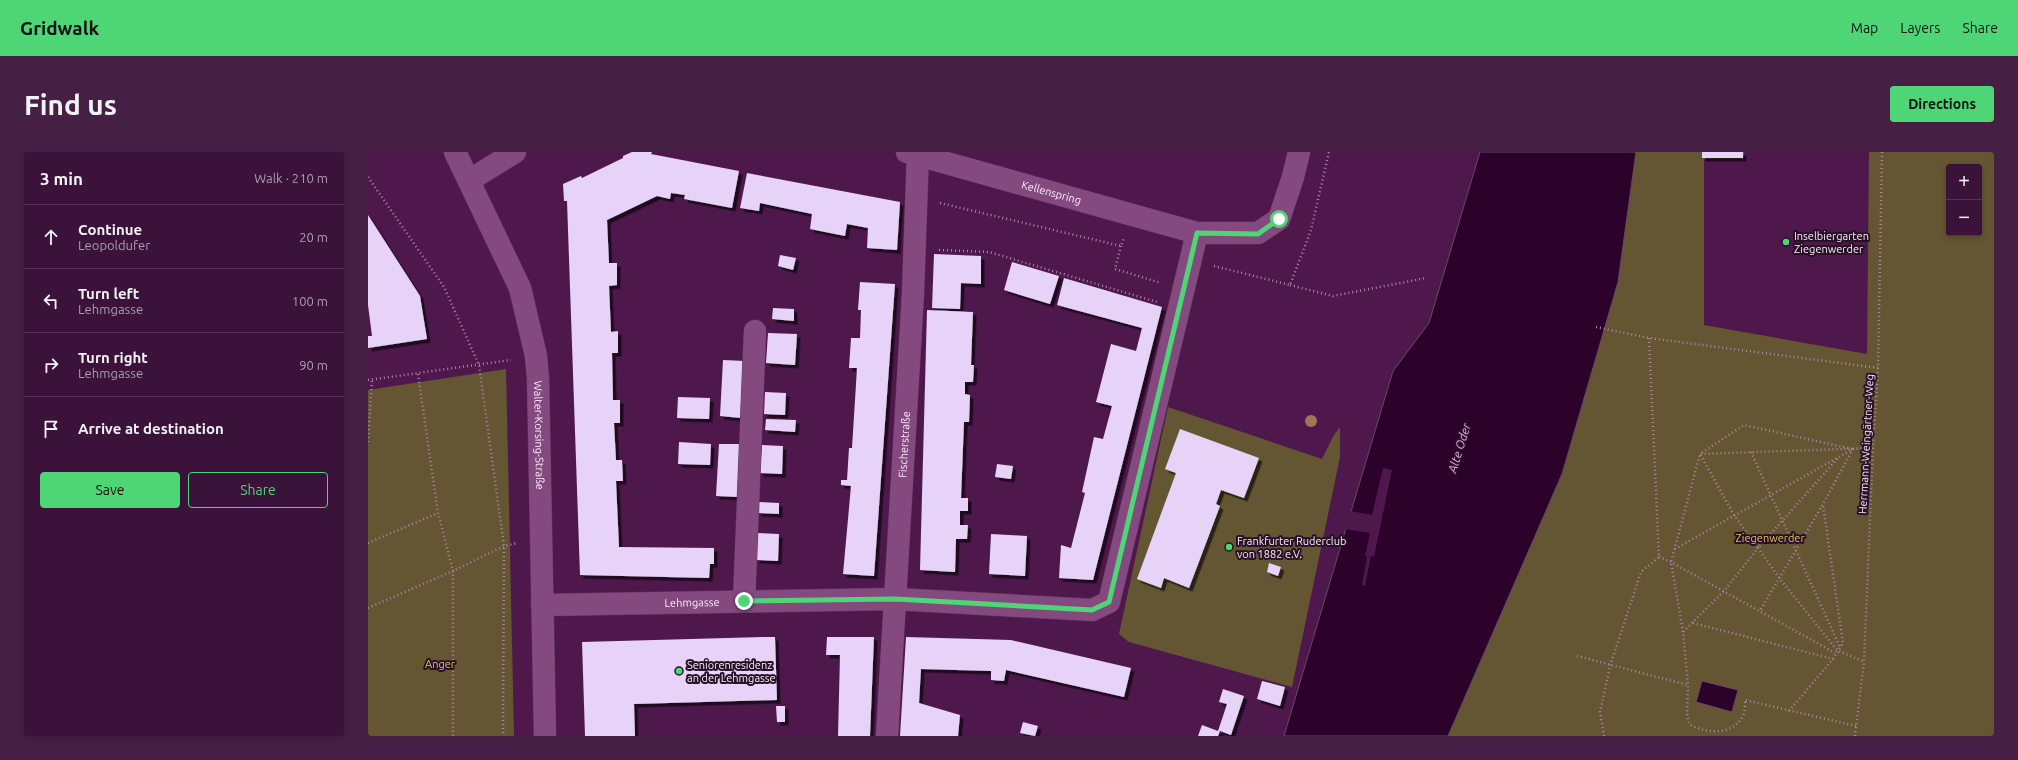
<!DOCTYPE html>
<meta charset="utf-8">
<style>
:root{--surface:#3b1239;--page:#462044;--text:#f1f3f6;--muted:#ac9eae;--line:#543253;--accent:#4ed676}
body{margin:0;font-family:Ubuntu,sans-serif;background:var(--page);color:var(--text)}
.controls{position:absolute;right:12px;top:12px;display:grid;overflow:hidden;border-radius:4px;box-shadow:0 2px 6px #0003}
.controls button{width:36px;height:36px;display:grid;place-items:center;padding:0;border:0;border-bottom:1px solid var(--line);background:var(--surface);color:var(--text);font:20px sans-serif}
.stop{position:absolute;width:12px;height:12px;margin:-9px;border:3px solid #4ed676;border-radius:50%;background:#fff}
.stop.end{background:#4ed676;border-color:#fff;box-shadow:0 1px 4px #0008}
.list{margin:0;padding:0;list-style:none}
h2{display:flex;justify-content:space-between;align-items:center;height:52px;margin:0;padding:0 16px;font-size:17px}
h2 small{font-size:13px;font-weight:400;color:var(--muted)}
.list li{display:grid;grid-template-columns:26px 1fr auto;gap:12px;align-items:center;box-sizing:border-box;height:64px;padding:0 16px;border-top:1px solid var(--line)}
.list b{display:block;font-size:15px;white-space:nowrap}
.list p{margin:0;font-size:13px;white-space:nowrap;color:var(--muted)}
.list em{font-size:13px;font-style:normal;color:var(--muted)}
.actions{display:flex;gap:8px;padding:12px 16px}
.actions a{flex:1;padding:9px 0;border:1px solid var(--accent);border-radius:4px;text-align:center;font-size:14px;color:var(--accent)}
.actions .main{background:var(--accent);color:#111}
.icon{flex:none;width:22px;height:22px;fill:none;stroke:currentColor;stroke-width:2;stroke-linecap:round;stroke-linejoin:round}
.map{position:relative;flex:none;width:1626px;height:584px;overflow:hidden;border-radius:4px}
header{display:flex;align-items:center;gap:24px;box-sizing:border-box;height:56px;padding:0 20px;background:var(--accent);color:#111}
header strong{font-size:19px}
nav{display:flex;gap:22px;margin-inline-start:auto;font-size:14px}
.intro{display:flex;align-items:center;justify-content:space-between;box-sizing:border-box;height:96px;padding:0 24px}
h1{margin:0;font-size:28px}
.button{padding:10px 18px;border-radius:4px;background:var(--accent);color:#111;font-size:14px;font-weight:700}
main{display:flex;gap:24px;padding:0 24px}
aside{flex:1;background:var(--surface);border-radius:4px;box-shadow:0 2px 6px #0003}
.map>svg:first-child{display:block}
.green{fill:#645632;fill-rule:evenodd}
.water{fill:#2c012a;stroke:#6a4868}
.pier{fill:#4f184c}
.building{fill:#e7d2f8;filter:url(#shadow)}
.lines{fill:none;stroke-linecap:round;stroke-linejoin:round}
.minor-casing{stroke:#633961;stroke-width:23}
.path{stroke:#a987a6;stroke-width:2.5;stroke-dasharray:1 3;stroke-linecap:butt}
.minor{stroke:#844a7f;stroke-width:22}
.tree{fill:#a07558}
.route{stroke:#4ed676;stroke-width:5}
.poi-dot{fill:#4ed676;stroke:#281026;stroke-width:1.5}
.labels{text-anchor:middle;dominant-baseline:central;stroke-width:4;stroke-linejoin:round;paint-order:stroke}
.street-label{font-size:11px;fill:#fceefa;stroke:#281026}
.poi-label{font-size:11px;fill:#fceefa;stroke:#281026;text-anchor:start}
.park-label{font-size:11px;fill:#e3c161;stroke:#281026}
.water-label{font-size:12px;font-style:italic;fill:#f0a7ea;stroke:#281026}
</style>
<header>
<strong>Gridwalk</strong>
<nav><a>Map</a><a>Layers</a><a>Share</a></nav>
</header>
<div class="intro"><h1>Find us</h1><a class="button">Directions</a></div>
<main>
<aside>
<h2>3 min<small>Walk · 210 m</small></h2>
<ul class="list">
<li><svg class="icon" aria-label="ahead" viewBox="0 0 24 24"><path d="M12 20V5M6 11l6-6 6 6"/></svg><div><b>Continue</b><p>Leopoldufer</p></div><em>20 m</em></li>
<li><svg class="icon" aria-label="left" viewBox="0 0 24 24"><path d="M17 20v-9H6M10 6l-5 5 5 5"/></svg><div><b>Turn left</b><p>Lehmgasse</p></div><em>100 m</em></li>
<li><svg class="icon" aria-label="right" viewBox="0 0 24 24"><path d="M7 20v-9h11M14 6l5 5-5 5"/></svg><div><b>Turn right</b><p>Lehmgasse</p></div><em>90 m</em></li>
<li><svg class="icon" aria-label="arrive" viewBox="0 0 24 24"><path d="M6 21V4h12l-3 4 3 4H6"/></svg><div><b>Arrive at destination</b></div></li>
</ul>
<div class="actions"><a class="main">Save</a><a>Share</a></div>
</aside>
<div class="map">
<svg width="1626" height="584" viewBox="0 0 1626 584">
<defs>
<filter id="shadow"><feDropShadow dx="3.5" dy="3.5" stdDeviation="0" flood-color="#0009"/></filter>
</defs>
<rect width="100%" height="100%" fill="#4f184c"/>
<!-- green -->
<g class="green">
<path d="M1268,0H1376V7H1336V173L1499,202L1501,0H1626V584H1080L1194,322L1250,130ZM1581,15H1611V81H1581Z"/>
<path d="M138,217L146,584H0V238Z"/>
<path d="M800,255L954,307L966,283L972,275V305L924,535L761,490L751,482Z"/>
</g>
<!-- water -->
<g class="water">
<path d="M1112,0H1268L1250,130L1194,322L1080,584H916L1025,219L1061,171Z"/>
<path d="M1334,529L1370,538L1364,560L1328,550Z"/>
</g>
<!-- pier -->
<path class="pier" d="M1015,316L1024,318L1006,405L1003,404L997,434L994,433L999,405L997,404L1002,381L976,377L982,359L1004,363Z"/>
<!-- building -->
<g class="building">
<path d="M264,0H284L283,2L371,19L364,56L316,47L317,43L303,41L302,47L289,44L239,68L241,111H249V133L241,134L243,180L250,179V201H244L245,248H252V271H246L248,308H254L255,329H248L251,395L346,396V412H342L341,426L212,423L199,49H196L195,32L213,24L214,26L255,6V4Z"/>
<rect x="1334" y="0" width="41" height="6"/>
<path d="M379,21L532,50L529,98L499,96L500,76L479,72L477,84L442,77L444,62L392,51L391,59L372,56Z"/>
<path d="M0,63L52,144L59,187L0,196V184H4L0,153Z"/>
<path d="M566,102L613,104V132L593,131L592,157L564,156Z"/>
<path d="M412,103L428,106L425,118L410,114Z"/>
<path d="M644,110L691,124L682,152L636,138Z"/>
<path d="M696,126L794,155L725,428L691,426L693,393L703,396L717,341L714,340L726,285L735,287L744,254L728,250L743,192L768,199L774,176L689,153Z"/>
<path d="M492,130L527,132L506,424L475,422L483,334L473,333V328H479L481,296H484L489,216H481L483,186H492L493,158H490Z"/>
<path d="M405,156L426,157V169L404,167Z"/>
<path d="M559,158L605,160L603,213H606L605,230H597V242L602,243L601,270H596L593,346H600V359H592V373H600L599,387H588L587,420L552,418Z"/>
<path d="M400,181L429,182L427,213L398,211Z"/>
<path d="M355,208L377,209L373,266L352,264Z"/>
<path d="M397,240L418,241L417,263L396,262Z"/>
<path d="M310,245L342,246L341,267L309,266Z"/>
<path d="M398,267L428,268L427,280L397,278Z"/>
<path d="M812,277L891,306L876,346L853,338L848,352L852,354L821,436L796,426L793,436L769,427L808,321L797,317Z"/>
<path d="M311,290L343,292L342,313L310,312Z"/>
<path d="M351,292H373L370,345L348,344Z"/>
<path d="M394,293L415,294L414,322L392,321Z"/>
<path d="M629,312L645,314L643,327L627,325Z"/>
<path d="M391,350L411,351V362L390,361Z"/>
<path d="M389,381L411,382L410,409L388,408Z"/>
<path d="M623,382L659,384L657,424L621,422Z"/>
<path d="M901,411L913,415L910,424L899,420Z"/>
<path d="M395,485H407L409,548L266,552L267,584H217L214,490Z"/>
<path d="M459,485H506L502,584H470L472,503H458Z"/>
<path d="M538,485L643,488L763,516L756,545L638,518L636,529L623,528V519L553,517L551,551L592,563L590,584H532Z"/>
<path d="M894,529L917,535L912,554L889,547Z"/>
<path d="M855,537L876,544L863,583L852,579L850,584H830L834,573L850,579L859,552L851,550Z"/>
<path d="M408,554H417V570H409Z"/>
<path d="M655,570L670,574L667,584L652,581Z"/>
</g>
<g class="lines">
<defs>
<g id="minor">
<path id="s1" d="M87,0L152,136L168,204L170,226L177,584"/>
<path id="s2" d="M539,0L829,81H890L911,67L925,25L931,0"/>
<path d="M102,28L147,0"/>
<path d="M376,449L387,179"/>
<path id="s3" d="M174,453L527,447L724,458L741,450L829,81"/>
<path id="s4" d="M519,584L545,141L550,0"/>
</g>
</defs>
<!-- minor casing -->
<use href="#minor" class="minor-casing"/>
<!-- path -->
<g class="path">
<path d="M0,25L76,135L111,213L136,394L135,584"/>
<path d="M572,51L753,94L756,86"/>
<path d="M753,94L747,117L793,131"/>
<path d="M571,98L621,100L789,150"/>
<path d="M846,114L922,133L943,78L961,0"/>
<path d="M922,133L965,144L1058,126"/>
<path d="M1228,175L1281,186L1510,216"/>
<path d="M50,222L70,361L85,419V584"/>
<path d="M0,228L143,208"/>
<path d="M0,290L4,228"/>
<path d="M1484,297L1376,273L1332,302L1505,296"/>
<path d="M1383,300L1472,495"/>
<path d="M0,391L70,361"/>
<path d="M1307,397L1485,297L1455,352L1392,459"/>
<path d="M1291,405L1303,410L1467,501"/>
<path d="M0,456L85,419L136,394L150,391"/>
<path d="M1325,471L1465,507"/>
<path d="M1315,480L1303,410L1332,302L1366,363L1390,396L1471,305"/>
<path d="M1209,504L1320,533"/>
<path d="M1421,559L1465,507L1475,491L1455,353"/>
<path d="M1488,574L1377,548C1377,552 1377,560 1375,564C1364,584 1339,582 1321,572L1319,562L1320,533L1315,480L1356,439L1390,396L1412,427L1469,498L1496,510"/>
<path d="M1236,584L1232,560L1242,514L1273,420L1291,405L1281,186"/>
<path d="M1487,584L1496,510L1505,296L1510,216L1514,0"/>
</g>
<!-- minor -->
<use href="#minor" class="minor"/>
</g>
<!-- trees -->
<circle class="tree" cx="943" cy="269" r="6"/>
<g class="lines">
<!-- route -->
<path class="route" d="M376,449L527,447L724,458L741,450L829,81L890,82L911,67"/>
</g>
<!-- markers -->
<g class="poi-dot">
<circle cx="1418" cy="90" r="4"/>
<circle cx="861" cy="395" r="4"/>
<circle cx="311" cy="519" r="4"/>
</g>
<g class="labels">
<!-- street labels -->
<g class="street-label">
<text stroke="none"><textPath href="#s2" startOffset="150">Kellenspring</textPath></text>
<text stroke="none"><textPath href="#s1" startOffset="300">Walter-Korsing-Straße</textPath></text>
<text stroke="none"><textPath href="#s4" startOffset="292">Fischerstraße</textPath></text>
<text transform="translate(1498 292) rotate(-87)">Herrmann-Weingärtner-Weg</text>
<text stroke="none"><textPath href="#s3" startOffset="150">Lehmgasse</textPath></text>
</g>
<!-- poi labels -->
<g class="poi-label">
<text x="1426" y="84">Inselbiergarten<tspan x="1426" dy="13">Ziegenwerder</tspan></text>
<text x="869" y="389">Frankfurter Ruderclub<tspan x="869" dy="13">von 1882 e.V.</tspan></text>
<text x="319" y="513">Seniorenresidenz<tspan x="319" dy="13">an der Lehmgasse</tspan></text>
</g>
<!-- park labels -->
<g class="park-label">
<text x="1402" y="386">Ziegenwerder</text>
<text x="72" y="512">Anger</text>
</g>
<!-- water labels -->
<g class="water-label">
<text transform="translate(1091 296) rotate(-73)">Alte Oder</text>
</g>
</g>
</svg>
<div class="controls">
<button>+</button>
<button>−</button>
</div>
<div class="stop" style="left:911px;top:67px"></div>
<div class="stop end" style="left:376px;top:449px"></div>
</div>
</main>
